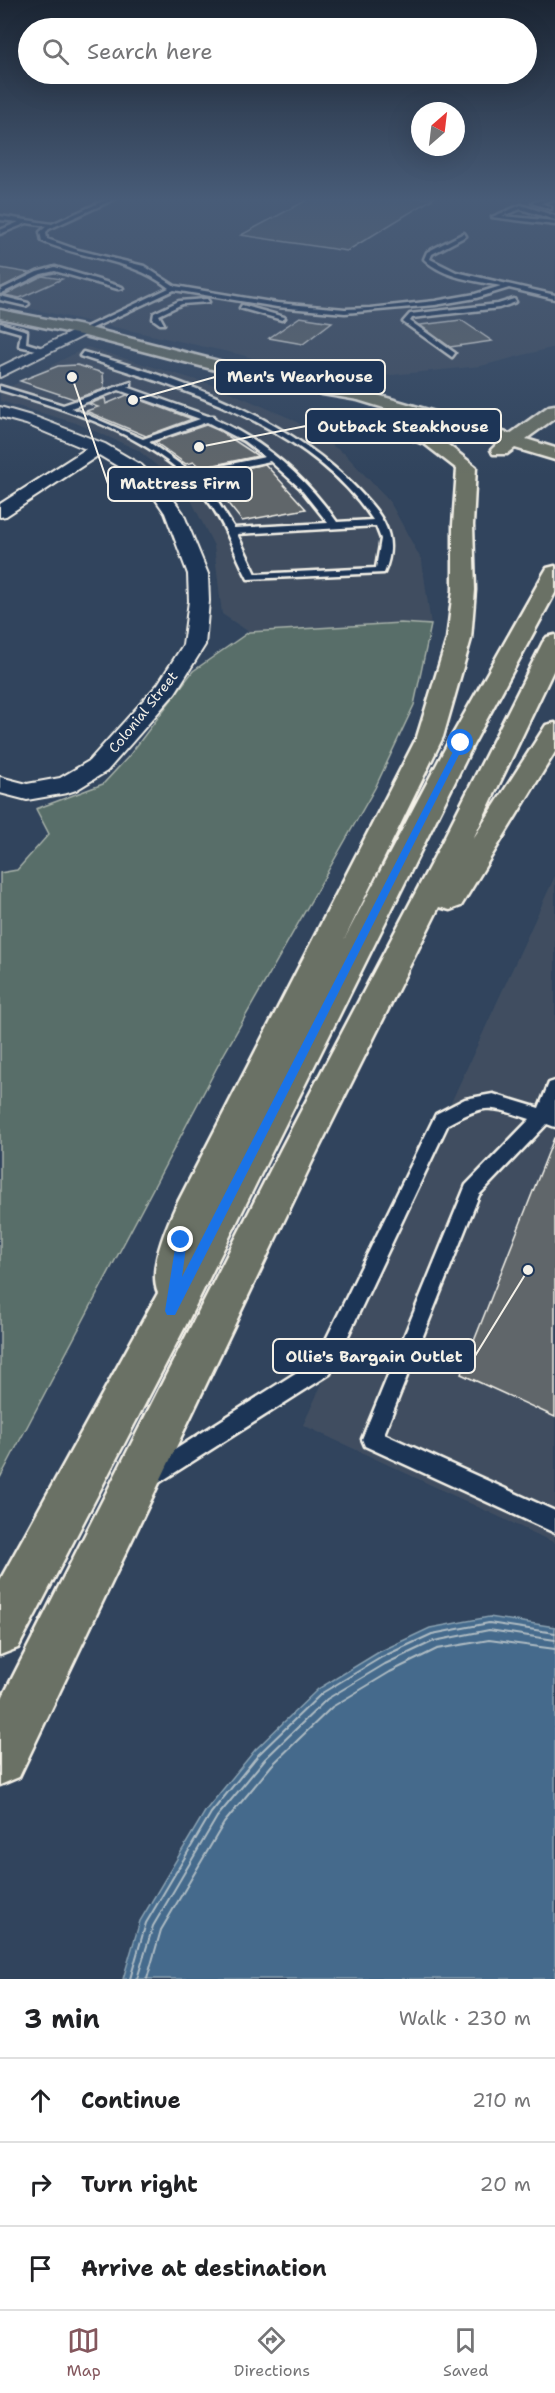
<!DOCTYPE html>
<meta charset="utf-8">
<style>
:root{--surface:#fff;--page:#f6f6f6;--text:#202124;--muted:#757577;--line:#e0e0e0;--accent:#84575d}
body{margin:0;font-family:"Shantell Sans",sans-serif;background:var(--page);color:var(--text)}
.compass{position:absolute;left:411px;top:102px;width:54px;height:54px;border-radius:50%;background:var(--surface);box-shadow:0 6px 24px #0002;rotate:28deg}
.stop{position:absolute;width:18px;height:18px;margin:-14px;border:4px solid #1a73e8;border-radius:50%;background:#fff}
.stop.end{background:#1a73e8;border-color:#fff;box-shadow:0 2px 6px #0008}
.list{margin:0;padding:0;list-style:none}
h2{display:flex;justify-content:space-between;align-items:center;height:78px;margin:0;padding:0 24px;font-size:26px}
h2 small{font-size:20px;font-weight:400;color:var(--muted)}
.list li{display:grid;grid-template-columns:39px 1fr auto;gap:18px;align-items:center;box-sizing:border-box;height:84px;padding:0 24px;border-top:2px solid var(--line)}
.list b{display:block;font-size:22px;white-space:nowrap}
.list em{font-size:20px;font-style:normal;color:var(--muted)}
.icon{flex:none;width:33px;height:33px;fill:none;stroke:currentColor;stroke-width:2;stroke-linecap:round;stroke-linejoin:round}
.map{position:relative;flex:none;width:555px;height:1979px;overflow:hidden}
.search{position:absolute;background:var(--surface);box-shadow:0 6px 24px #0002;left:18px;right:18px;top:18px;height:66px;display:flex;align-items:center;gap:15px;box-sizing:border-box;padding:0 21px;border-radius:33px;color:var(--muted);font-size:22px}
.sheet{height:330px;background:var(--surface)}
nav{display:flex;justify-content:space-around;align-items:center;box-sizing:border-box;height:84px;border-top:2px solid var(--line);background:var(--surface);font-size:16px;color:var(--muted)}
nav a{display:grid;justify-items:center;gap:3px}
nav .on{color:var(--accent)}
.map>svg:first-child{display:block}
.built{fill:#3f4e61}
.green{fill:#586e69;stroke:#a6b0a8;stroke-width:1.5}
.water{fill:#446b8c;stroke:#8aa1b1;stroke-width:1.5}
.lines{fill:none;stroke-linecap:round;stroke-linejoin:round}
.shore{stroke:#aebbc3;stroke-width:2}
.building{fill:#60666b;stroke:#f4f1e8;stroke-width:1.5}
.lane-casing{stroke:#f4f1e8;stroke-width:5}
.street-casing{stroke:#f4f1e8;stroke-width:4}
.primary-casing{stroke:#f4f1e8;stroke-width:5}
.lane{fill:#1d3557;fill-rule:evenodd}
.street{fill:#1d3557;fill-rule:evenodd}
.primary{fill:#6b7165;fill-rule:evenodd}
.route{fill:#1a73e8}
.labels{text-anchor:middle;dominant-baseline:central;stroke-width:4.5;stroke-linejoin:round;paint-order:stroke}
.far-street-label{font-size:14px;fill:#f4f1e8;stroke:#1d3557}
.leader{fill:none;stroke:#f4f1e8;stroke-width:2}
.callout-dot{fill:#f4f1e8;stroke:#1d3557;stroke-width:2}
.callout{fill:#1d3557;stroke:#f4f1e8;stroke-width:2}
.callout-label{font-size:16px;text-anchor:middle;font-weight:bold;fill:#f4f1e8}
</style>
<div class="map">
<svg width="555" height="1979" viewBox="0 0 555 1979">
<rect width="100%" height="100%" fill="#31445d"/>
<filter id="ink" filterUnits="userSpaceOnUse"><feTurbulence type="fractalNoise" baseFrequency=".0167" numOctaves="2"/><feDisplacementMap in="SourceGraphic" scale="12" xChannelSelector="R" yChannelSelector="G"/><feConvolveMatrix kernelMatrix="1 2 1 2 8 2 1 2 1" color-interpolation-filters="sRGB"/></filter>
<g filter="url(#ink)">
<!-- built -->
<g class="built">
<path d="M0,198H555V347L481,366L332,381L242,355L0,302Z"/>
<path d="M87,347L213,385L292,419L345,454L390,502L422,561L431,625L401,623L249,632L222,614L214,546L186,490L138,450L76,423L0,401V392Z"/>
<path d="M555,876V1543L303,1425Z"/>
</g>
<!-- green -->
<path class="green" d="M401,623L431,625L414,705L375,788L224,1054L0,1478V873L17,870L49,834L36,809L103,784L129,756L193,671L249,632Z"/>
<!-- water -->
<path class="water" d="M489,1617L555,1627V1979H123L140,1921L206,1810L255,1750L318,1689L379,1652L430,1628Z"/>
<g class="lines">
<!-- shore -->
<g class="shore">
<path d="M130,1979L146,1923L211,1813L259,1754L322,1693L382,1657L432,1634L489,1623L555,1633"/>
<path d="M137,1979L153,1926L217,1817L265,1759L327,1699L385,1664L434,1641L489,1630L555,1640"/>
<path d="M147,1979L161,1930L224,1823L272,1765L332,1707L390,1672L437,1649L489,1640L555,1649"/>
</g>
</g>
<!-- building -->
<g class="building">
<path d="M311,198H434L347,251L241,235Z"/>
<path d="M0,268L30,273L0,288Z"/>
<path d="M42,276L62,279L20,298L4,295Z"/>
<path d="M300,317L332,322L303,344L269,338Z"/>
<path d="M461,320L492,341L450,347L420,325Z"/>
<path d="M77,365L103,373L104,389L74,399L20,381L58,366Z"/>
<path d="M127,395L149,403L192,419L146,436L86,411L98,407L89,404L105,398L106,404Z"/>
<path d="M206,425L220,431L258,456L200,468L194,462L186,464L155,442Z"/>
<path d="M265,464L306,509L242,521L206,476Z"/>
<path d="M554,1138H555V1417L461,1374Z"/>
</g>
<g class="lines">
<defs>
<g id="lane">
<path d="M110,198H117L49,229L46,232L47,239L78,250L144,266L175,286L277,303L345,309L370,308L435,301L475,294L501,286C476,281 443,278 424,259L427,252L464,233L466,236L432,254L430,259L456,272L555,295V299L509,288L476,298L435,305L345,313L277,307L174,290L82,333L80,330L169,288C131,258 84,260 42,241L40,232L47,226L27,223L0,234V230L19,222L0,220V216L52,224Z"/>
<path d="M546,198L555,199L541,203L551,207V209L532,203Z"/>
<path d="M521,205L555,216V220L521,209L502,216L555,221V225L492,217Z"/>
<path d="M55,267L122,287L123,288L118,289L55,271L41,274L0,294V290L37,272Z"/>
<path d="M0,296L28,303L29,304L26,306L0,300Z"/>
<path d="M207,299L209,302L182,304L159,315L164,324H160L153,319L154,313L179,301Z"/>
<path d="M514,299L516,302L499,308L412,318L410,321L455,353L452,357L403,322L410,314L498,304Z"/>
<path d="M242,305L284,317L285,318L282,320L240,308Z"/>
<path d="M0,323L27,331L26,343L49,350L45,352L19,346L21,333L0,327Z"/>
<path d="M83,352C180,379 286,415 357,489C382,515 400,536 384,573L248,579C235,555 227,528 211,505C164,438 75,412 0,390V386L63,405L131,382V386L127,387L208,416H214V419C264,441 306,478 337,522L373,520C309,424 185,390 80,356ZM119,390L200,419L143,439L71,408ZM207,422L244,441L265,457L191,472L149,442ZM270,461L300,488L328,523L234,528L212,493L196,476ZM376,526L381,539L376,568L256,574L237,534Z"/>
<path d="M555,1081V1127L547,1124L479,1195L384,1434L555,1511V1533L365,1446L362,1439L466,1185L530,1119C489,1106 487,1103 448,1124L330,1374L157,1484L150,1487L143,1484L140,1477L143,1470L316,1360L436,1114L465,1099L493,1094L539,1108L549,1083Z"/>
</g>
<g id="street">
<path d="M82,327L87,328L89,331L87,334L0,377V367Z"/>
<path d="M0,407L38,418L105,444L141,465L166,489L183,513L208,574L209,601L205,645L175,693L107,771L76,790L67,793L27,800L0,793V777L27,784L60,778L89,761L158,684L183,645L189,601L188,574L165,513L154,497L129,473L99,455L6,516L0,517V504L86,449L26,424L0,417Z"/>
</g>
<g id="primary">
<path d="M0,310L82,326L281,377L360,390L510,434L549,406L555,405V418L526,439L555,448V460L515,448L507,454H493L491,450L498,443L358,400L281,387L81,335L0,318Z"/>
<path d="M384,417L438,437L476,467L473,525L475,590L471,639L443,737L344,940L448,743L544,573L547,568L555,566V593L474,743L186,1325L18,1648L0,1655V1580L158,1293C148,1270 165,1230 175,1208L417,737L447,639L453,590V525L457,469L426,445L378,426L375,422L378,418Z"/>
<path d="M555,635V667L473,839L546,725L555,723V752L461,906L450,910L439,907L312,1162L19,1777L0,1785V1702L282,1147L438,850L543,642L547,637Z"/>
</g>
</defs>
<!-- lane casing -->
<use href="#lane" class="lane-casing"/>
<!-- street casing -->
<use href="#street" class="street-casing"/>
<!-- primary casing -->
<use href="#primary" class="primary-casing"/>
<!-- lane -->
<use href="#lane" class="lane"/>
<!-- street -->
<use href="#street" class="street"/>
<!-- primary -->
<use href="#primary" class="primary"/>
</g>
</g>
<!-- sky -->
<linearGradient id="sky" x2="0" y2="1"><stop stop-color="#1b2533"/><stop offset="0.42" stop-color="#485c78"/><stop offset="1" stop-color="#485c78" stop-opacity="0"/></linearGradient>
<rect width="555" height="475" fill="url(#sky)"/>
<!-- route -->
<path class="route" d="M458,742L465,743L175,1315H167L165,1311L177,1236L181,1234L187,1240L182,1277Z"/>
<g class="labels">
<!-- far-street labels -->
<g class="far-street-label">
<text transform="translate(143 712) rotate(-51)">Colonial Street</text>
</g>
</g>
<!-- callouts -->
<path class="leader" d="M133 400L215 377M199 447L306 426M72 377L108 484M528 1270L475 1356"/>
<g class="callout-dot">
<circle cx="133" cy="400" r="6"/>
<circle cx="199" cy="447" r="6"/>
<circle cx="72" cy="377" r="6"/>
<circle cx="528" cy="1270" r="6"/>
</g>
<g class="callout">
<rect x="215" y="360" width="170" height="34" rx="6"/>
<rect x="306" y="409" width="195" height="34" rx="6"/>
<rect x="108" y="467" width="144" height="34" rx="6"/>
<rect x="273" y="1339" width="202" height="34" rx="6"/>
</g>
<g class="callout-label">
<text x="300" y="382">Men's Wearhouse</text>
<text x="403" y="432">Outback Steakhouse</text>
<text x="180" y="489">Mattress Firm</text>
<text x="374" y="1362">Ollie's Bargain Outlet</text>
</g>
</svg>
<svg class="compass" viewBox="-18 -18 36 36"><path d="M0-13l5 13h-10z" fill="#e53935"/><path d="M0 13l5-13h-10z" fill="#757577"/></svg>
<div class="stop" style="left:461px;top:743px"></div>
<div class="stop end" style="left:181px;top:1240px"></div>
<div class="search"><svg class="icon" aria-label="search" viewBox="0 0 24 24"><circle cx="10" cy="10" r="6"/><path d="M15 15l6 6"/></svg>Search here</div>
</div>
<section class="sheet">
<h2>3 min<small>Walk · 230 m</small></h2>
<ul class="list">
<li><svg class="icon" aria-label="ahead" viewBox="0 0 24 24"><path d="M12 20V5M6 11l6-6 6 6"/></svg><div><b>Continue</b></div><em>210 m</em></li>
<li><svg class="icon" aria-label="right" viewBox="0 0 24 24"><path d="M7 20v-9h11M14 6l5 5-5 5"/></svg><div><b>Turn right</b></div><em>20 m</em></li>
<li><svg class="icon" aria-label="arrive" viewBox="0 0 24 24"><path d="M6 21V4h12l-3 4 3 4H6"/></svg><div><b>Arrive at destination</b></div></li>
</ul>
</section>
<nav>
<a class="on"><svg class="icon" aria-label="map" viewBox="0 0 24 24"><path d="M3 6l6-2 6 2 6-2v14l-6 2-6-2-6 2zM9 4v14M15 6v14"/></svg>Map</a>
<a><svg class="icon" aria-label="directions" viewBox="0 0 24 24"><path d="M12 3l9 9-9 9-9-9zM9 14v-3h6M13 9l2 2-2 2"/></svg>Directions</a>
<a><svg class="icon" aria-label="saved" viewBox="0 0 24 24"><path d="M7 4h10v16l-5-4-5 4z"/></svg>Saved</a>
</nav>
